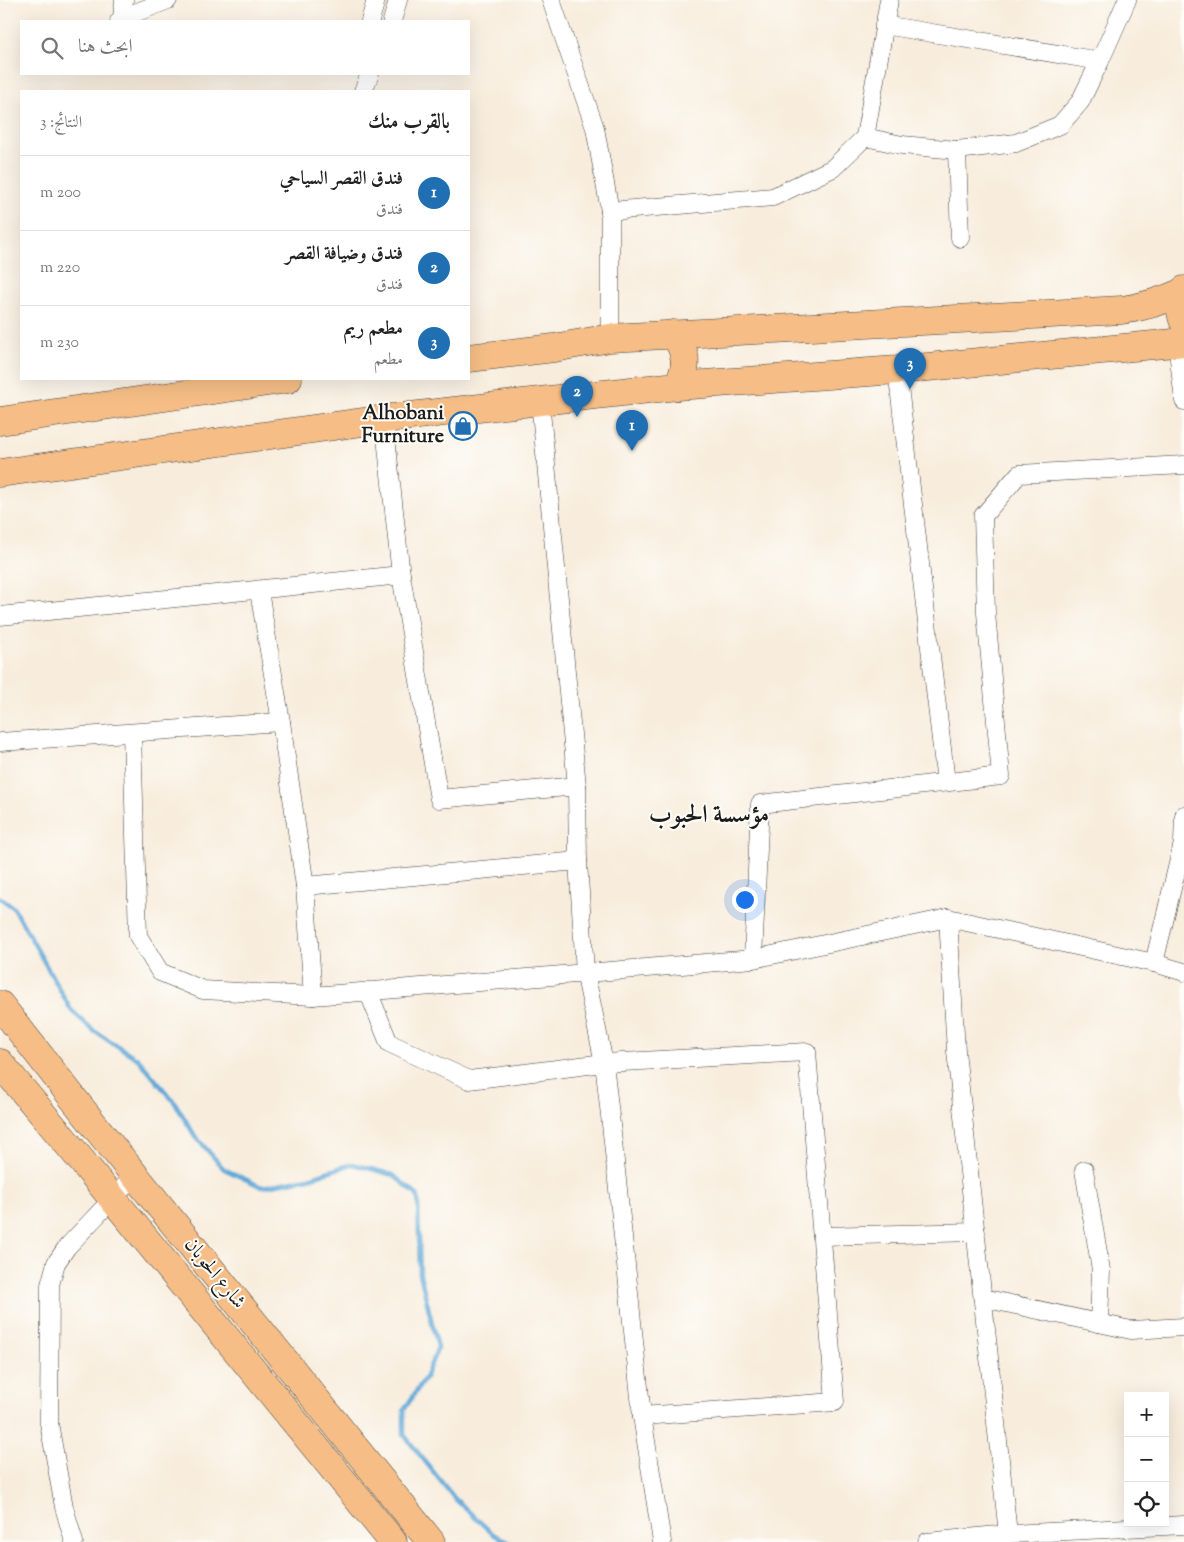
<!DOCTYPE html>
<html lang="ar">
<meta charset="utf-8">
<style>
:root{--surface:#fff;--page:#f2f2f2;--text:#222;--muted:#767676;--line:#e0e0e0;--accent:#1f6fb2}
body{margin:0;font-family:"Sorts Mill Goudy",Amiri,serif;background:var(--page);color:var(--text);direction:rtl}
.controls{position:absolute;right:15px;bottom:15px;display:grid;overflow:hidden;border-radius:0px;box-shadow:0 5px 20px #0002}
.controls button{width:45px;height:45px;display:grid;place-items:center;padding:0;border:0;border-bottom:1px solid var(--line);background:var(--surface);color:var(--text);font:25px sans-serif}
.you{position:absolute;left:744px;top:899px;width:18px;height:18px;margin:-12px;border:4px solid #fff;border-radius:50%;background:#1a73e8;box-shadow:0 0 0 8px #1a73e833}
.badge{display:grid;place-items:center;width:32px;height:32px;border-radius:50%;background:var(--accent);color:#fff;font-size:16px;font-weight:700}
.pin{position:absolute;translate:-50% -41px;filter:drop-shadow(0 1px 2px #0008)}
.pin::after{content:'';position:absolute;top:26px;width:18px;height:15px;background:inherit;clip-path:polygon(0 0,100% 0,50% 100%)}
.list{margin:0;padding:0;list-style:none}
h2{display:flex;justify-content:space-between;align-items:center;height:65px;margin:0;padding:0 20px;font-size:21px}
h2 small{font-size:16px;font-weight:400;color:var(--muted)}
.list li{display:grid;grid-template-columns:32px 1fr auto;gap:15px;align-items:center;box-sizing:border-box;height:75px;padding:0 20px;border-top:1px solid var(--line)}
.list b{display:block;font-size:19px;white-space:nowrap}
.list p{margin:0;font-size:16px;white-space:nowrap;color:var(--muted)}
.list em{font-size:16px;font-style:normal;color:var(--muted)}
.icon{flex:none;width:28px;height:28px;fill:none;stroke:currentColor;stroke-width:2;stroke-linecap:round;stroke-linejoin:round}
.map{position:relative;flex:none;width:1184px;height:1542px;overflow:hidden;direction:ltr}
.search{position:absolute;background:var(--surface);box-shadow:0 5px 20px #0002;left:20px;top:20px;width:450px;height:55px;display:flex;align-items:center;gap:12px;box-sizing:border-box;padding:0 18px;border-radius:0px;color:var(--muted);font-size:19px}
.panel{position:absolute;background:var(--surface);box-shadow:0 5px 20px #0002;left:20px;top:90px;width:450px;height:290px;border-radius:0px;direction:rtl}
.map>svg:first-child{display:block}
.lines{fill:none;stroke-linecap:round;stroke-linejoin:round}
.stream{stroke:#62a9d8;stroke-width:4.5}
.minor-casing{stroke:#3d3b39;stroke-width:19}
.primary-casing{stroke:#3d3b39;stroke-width:29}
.trunk-casing{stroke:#3d3b39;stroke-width:29}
.minor{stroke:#fff;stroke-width:18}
.primary{stroke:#f6be86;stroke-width:28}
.trunk{stroke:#f6be86;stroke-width:28}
.labels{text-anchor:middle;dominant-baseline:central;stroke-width:4;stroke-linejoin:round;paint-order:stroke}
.poi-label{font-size:20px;font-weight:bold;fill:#1c1c1c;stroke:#fdfcf7;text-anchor:end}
.street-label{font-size:20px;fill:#1c1c1c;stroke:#fdfcf7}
.district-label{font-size:25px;font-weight:bold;fill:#1c1c1c;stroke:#fdfcf7}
</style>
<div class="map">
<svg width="1184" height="1542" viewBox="0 0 1184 1542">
<rect width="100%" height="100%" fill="#fdfcf7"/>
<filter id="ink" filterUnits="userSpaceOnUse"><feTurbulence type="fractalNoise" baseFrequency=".02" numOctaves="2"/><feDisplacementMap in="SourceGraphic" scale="10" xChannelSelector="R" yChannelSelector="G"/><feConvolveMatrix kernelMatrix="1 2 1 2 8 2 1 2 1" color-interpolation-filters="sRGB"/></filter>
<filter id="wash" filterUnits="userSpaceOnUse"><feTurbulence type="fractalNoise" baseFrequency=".0096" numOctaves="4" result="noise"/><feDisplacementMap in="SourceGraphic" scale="20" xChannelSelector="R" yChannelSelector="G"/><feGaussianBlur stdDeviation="1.12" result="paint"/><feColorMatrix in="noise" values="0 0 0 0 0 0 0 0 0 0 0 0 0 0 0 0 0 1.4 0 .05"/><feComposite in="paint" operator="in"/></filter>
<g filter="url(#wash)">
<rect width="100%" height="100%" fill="#f8eddd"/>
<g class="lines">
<!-- stream -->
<path class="stream" d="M0,898L14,908L71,1010L94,1031L138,1059L175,1103L195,1136L224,1169L262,1187L309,1178L352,1164L393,1175L418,1196L420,1274L438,1347L425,1378L404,1410V1435L455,1499L493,1534L508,1542"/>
</g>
</g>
<g filter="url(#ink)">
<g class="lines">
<defs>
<g id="minor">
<path d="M551,0L595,128L610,211V338"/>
<path d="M122,18L124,0"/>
<path d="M119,21L122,18L168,0"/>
<path d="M370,21L376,0"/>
<path d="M392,21L398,0"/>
<path d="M884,25L1100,61"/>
<path d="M363,91L370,74"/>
<path d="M865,137L902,145L957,150L1016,143L1060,125L1080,102L1100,61L1127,0"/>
<path d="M957,150L960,238"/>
<path d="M610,211L773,197L833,168L865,137L889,0"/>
<path d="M1177,342L1184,401"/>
<path d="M897,370L946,782"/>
<path d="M540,401L577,786L578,861L585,972L604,1063L612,1133L642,1416L662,1542"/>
<path d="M384,419L401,575L439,799L577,786"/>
<path d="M259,591L281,722L305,886L313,996"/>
<path d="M0,616L401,575"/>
<path d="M132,733L138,936L160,972L203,990L313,996L753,959L948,918L1154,963L1184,972"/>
<path d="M0,742L281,722"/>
<path d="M305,886L578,861"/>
<path d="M948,918L956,1051L1008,1534"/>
<path d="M753,959L760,804L1001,776L986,613L983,516L1019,474L1184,465"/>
<path d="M1154,963L1183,843L1184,815"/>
<path d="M368,991L389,1043L469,1080L604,1063L807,1052L835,1402L642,1416"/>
<path d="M1084,1170L1101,1270L1099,1323"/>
<path d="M822,1236L976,1232"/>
<path d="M983,1298L1131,1330L1184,1327"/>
<path d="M74,1542L64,1507L49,1423L50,1285L56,1263L67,1247L135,1175"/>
<path d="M927,1542L1008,1534L1184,1525"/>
</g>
<g id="primary">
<path d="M1184,290C1180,300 1179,311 1184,322"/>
<path d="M673,334C687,350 689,368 677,386"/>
<path d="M469,358L554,348L610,338L1122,310C1144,307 1163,301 1183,292"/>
<path d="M0,421L288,379"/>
<path d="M0,473L384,419L540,401L677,386L897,370L1184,342"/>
</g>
<g id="trunk">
<path d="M0,1005L91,1121L431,1542"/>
<path d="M0,1063L77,1155L393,1542"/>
</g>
</defs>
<!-- minor casing -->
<use href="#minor" class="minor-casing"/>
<!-- primary casing -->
<use href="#primary" class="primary-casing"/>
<!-- trunk casing -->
<use href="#trunk" class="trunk-casing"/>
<!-- minor -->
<use href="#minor" class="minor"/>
<!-- primary -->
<use href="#primary" class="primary"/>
<!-- trunk -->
<use href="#trunk" class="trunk"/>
</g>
</g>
<!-- icons -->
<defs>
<symbol id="shop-ring" viewBox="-11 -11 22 22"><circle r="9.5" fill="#fdfcf7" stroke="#1f6fb2" stroke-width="1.5"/><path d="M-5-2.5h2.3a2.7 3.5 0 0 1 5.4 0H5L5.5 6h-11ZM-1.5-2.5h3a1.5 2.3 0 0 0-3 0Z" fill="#1f6fb2"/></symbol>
</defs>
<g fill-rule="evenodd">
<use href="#shop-ring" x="447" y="410" width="32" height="32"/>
</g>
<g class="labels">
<!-- poi labels -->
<g class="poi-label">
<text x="444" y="414">Alhobani<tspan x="444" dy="23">Furniture</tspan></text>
</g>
<!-- street labels -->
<g class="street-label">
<text transform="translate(214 1274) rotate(51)">شارع الحوبان</text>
</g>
<!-- district labels -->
<g class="district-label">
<text x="709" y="816">مؤسسة الحبوب</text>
</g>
</g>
</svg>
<div class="controls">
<button>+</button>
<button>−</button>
<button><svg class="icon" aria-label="locate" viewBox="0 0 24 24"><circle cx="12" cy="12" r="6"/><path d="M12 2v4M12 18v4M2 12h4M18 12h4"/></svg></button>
</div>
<div class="you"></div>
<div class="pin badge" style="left:632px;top:451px">1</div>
<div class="pin badge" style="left:577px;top:417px">2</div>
<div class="pin badge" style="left:910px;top:389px">3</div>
<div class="search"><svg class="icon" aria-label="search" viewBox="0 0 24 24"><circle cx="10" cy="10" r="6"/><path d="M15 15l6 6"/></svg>ابحث هنا</div>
<section class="panel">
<h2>بالقرب منك<small>النتائج: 3</small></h2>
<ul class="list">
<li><span class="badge">1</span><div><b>فندق القصر السياحي</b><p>فندق</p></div><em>200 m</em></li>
<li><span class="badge">2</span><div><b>فندق وضيافة القصر</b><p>فندق</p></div><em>220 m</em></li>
<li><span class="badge">3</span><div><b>مطعم ريم</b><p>مطعم</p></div><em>230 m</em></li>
</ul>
</section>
</div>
